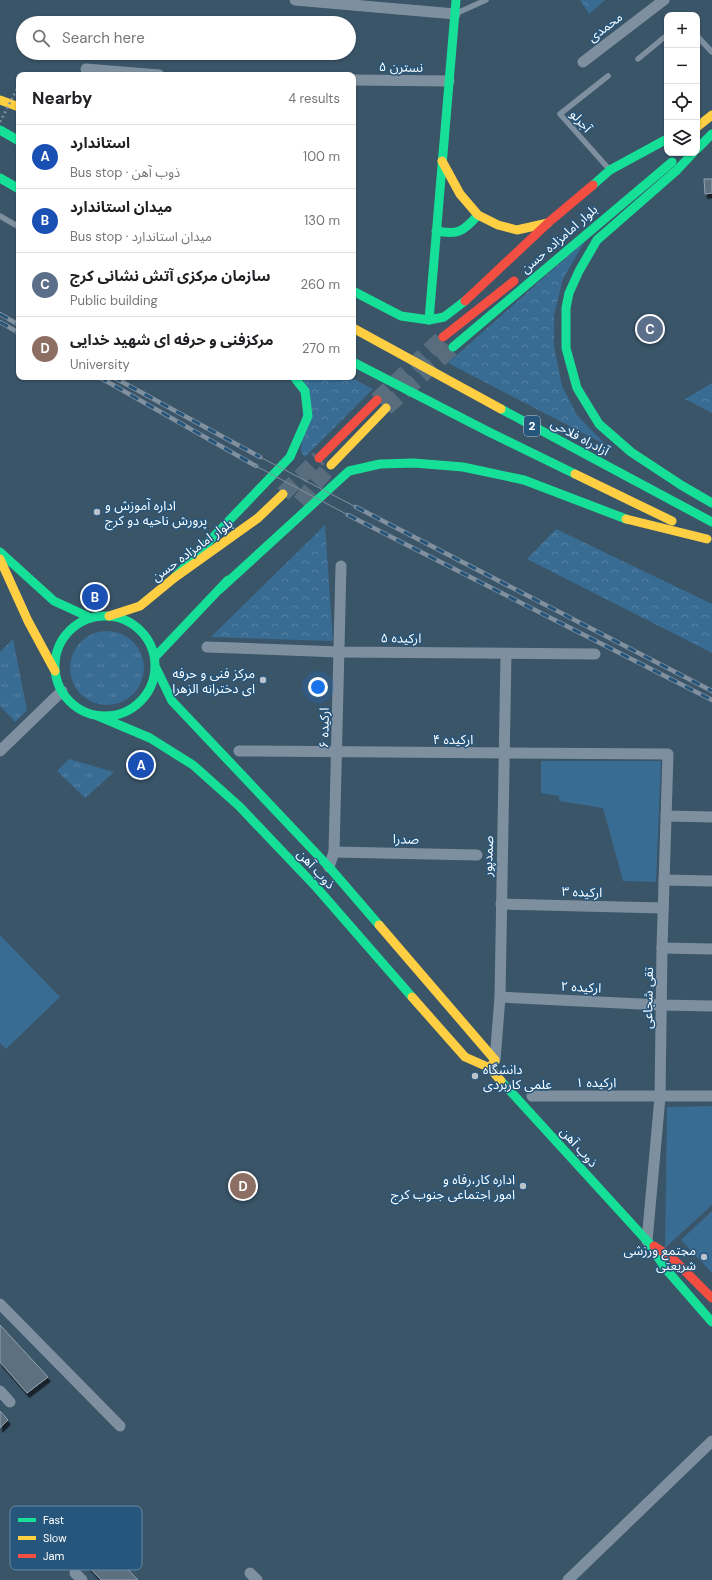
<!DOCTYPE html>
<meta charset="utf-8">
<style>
:root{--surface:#fff;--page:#f2f2f2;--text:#202124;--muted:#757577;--line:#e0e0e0;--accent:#0b8043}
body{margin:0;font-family:"DM Sans","Noto Sans Arabic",sans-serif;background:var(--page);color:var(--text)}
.controls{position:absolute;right:12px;top:12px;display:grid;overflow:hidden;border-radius:8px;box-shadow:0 1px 3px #0004}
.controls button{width:36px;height:36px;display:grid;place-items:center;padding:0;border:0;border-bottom:1px solid var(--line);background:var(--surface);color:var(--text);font:20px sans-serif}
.you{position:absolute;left:318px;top:687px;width:14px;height:14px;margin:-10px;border:3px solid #fff;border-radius:50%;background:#1a73e8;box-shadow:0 0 0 6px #1a73e833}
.badge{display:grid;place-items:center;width:26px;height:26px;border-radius:50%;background:var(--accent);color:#fff;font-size:13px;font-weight:700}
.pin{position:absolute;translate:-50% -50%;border:2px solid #fff;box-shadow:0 1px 4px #0006}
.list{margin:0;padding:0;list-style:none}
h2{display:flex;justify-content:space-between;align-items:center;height:52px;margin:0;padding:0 16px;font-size:17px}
h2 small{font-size:13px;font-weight:400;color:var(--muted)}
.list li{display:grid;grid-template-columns:26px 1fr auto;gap:12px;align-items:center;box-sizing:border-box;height:64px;padding:0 16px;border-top:1px solid var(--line)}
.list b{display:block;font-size:15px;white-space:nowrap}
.list p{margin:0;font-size:13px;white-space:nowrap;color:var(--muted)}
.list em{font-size:13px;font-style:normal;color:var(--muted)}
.icon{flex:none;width:22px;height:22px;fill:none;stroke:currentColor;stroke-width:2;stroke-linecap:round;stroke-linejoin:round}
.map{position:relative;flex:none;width:712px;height:1580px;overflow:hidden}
.search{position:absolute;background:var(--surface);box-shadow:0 1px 3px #0004;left:16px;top:16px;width:340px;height:44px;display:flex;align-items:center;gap:10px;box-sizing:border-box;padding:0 14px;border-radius:22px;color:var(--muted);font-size:15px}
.panel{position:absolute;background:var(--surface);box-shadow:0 1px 3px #0004;left:16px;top:72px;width:340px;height:308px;border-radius:8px}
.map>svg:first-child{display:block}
.grass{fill:url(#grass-tufts)}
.forest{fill:url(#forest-crowns)}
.green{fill:#396c93}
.building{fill:#5c7080;stroke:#92a2ae;filter:url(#shadow)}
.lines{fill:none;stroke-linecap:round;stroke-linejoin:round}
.secondary-tunnel{stroke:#586e7f;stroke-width:16;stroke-dasharray:16 8;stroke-linecap:butt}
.path{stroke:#7e909f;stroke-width:2.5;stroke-dasharray:2 3;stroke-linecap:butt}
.lane{stroke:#7e909f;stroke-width:5.5}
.street{stroke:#7e909f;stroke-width:11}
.fast{stroke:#16e098;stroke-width:9}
.slow{stroke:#ffcf43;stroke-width:9}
.jam{stroke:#f24e42;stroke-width:9}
.tram{stroke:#80909f;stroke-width:1}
.rail-casing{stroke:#80909f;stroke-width:4.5}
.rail{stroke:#26567c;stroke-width:3;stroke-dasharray:9;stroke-linecap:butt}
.path-bridge{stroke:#7e909f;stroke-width:2.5;stroke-dasharray:2 3;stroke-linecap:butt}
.poi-dot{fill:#bac3ca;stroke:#26567c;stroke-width:1.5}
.labels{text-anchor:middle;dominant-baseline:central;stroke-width:3;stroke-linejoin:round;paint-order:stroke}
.shield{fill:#26567c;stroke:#beccd8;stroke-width:1}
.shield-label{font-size:12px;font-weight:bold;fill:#fff}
.street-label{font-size:13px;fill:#fff;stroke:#26567c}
.poi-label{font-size:13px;fill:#fff;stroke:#26567c;text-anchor:end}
.key{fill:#26567c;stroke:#6789a3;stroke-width:1}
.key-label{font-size:11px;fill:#fff}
</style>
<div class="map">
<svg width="712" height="1580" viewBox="0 0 712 1580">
<defs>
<pattern id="grass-tufts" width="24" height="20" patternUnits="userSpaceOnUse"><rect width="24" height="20" fill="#396c93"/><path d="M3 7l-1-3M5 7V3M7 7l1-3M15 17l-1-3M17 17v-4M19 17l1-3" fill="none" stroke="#5782a3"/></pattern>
<pattern id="forest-crowns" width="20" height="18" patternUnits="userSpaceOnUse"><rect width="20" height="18" fill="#396c93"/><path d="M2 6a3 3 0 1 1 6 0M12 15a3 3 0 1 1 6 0" fill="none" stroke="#5782a3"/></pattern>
<filter id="shadow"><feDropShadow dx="2.5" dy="4.5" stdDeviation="0" flood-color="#0009"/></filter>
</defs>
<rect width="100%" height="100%" fill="#3a5468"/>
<!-- grass -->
<g class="grass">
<circle cx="107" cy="668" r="37"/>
<path d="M13,639L27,710L15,722L0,706V652Z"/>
<path d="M69,759L114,772L85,798L57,771Z"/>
</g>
<!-- forest -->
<g class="forest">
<path d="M580,0H605L589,14Z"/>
<path d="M585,241L563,279L554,315V346L562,386L577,415L606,445L448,363Z"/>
<path d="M304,377H350L373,389L305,457L301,452Z"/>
<path d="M712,383V413L685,399Z"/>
<path d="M325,525L333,641L211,637Z"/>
<path d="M556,529L712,604V653L527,559Z"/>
</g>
<!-- green -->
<g class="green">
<path d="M541,761H661L656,882L623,881L603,808L559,801V796L541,793Z"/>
<path d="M0,935L60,997L6,1049L0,1043Z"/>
<path d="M712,1106V1205L665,1248L667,1107Z"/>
<path d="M712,1211V1273L681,1240Z"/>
</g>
<!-- building -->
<g class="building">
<path d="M704,179H712V193L705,194Z"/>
<path d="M0,1325L48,1377L27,1393L0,1362Z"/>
<path d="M0,1411L8,1420L0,1428Z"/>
<path d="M98,1538L138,1580H101L79,1556Z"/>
</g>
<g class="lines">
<!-- secondary-tunnel -->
<g class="secondary-tunnel">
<path d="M377,400L443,337"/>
<path d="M386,408L453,347"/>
<path d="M283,494L319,458"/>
<path d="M300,502L331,465"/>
</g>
<!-- path -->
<path class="path" d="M18,87H19"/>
<!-- lane -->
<g class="lane">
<path d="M457,13L486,0"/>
<path d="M697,36L712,52"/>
<path d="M638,59L667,35"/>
<path d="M608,76L560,114L609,169"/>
<path d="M0,216L19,227"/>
</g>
<!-- street -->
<g class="street">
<path d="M295,0L455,14"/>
<path d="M583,62L664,0"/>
<path d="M86,69L159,75"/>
<path d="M353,80L449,81"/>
<path d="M207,647L339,652L595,654"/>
<path d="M0,751L62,691"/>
<path d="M239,751L668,754L662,948L660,1097L647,1241"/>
<path d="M666,816L712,817"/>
<path d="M334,852L477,855"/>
<path d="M329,867L334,852L341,566"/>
<path d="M664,880L712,881"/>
<path d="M501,904L663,908"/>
<path d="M662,948L712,949"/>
<path d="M500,997L661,1005L712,1006"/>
<path d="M495,1060L500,997L506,654"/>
<path d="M532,1096H712"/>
<path d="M0,1304L120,1426"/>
<path d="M0,1391L10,1402"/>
<path d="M75,1573L82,1580"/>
<path d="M250,1573L257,1580"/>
<path d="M568,1580L712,1441"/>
</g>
<!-- fast -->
<g class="fast">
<path d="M456,0L429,320L444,317L465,301"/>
<path d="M0,130L19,141"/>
<path d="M697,149L712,134"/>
<path d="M693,153L677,170L597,240L579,271L569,293L566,308V348L577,388L599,424L631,452L681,485L712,503"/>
<path d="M0,178L19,189"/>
<path d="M593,185L610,170L667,139"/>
<path d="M436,231C458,235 463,232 478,215"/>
<path d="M353,291L401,316L429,320"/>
<path d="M453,347L672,162"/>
<path d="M353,362L489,432L575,474"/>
<path d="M501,409L712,522"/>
<path d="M0,552L54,601L91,618"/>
<path d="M174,578L290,457L308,416L305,391L294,377"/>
<path d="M220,589L349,471L380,464L414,463L463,467L524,480L626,519"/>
<circle cx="105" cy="666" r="50"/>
<path d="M155,657L228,580"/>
<path d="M156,668L172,701L329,867L379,925"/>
<path d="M98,716L150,738L193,765L239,806L317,888L412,997"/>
<path d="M501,1081L649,1243L665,1268L712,1322"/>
</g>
<!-- slow -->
<g class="slow">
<path d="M0,100L19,107"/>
<path d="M697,127L712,115"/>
<path d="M442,161L460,194L478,215L498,225L517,230L548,223"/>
<path d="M353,328L501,409"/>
<path d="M331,465L386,408"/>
<path d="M575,474L672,521"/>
<path d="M626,519L707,539"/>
<path d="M0,559L28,621L55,671"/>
<path d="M109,616L140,606L174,578L258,518L283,494"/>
<path d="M379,925L495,1060L490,1068"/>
<path d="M412,997L465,1057L490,1068L501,1081"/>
</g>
<!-- jam -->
<g class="jam">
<path d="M465,301L549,222L593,185"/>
<path d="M443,337L514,281"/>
<path d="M319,458L377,400"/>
<path d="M654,1246L672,1258L712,1298"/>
</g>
<!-- tram -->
<g class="tram">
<path d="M260,457L356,507"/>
<path d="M256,466L348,515"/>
</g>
<defs>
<g id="rail">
<path d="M0,314L19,325"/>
<path d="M0,322L19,333"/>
<path d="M99,377L256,466"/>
<path d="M113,377L260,457"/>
<path d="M356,507L712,691"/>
<path d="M348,515L712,700"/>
</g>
</defs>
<!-- rail casing -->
<use href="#rail" class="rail-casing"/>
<!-- rail -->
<use href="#rail" class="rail"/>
<!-- path-bridge -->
<path class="path-bridge" d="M0,122L18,87"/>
</g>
<!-- markers -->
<g class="poi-dot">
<circle cx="97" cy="512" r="4"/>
<circle cx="263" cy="680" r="4"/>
<circle cx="475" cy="1076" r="4"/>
<circle cx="523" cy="1186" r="4"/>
<circle cx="704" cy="1257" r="4"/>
</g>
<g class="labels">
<!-- shield labels -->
<rect class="shield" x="524" y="416" width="16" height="20" rx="3"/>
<g class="shield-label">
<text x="532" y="426">2</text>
</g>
<!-- street labels -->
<g class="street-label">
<text transform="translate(605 27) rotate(-37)">محمدی</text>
<text transform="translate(401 67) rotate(1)">نسترن ۵</text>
<text transform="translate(581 121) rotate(49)">آجرلو</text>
<text transform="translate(559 239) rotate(-41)">بلوار امامزاده حسن</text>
<text transform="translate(580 437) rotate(28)">آزادراه فلاحی</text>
<text transform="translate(192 550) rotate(-36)">بلوار امامزاده حسن</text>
<text transform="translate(401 638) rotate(1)">ارکیده ۵</text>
<text transform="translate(324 728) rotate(-89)">ارکیده ۶</text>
<text x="453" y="739">ارکیده ۴</text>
<text transform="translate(406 839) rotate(1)">صدرا</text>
<text transform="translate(488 856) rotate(-88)">صمدپور</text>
<text transform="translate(316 869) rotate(47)">ذوب آهن</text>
<text transform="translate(582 892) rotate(2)">ارکیده ۳</text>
<text transform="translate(581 987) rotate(3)">ارکیده ۲</text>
<text transform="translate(648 998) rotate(-89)">تقی شجاعی</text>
<text x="596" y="1082">ارکیده ۱</text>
<text transform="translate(579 1147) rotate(48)">ذوب آهن</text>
</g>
<!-- poi labels -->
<g class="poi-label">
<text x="105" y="505" text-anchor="start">اداره آموزش و<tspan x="105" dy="15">پرورش ناحیه دو کرج</tspan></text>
<text x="255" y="673">مرکز فنی و حرفه<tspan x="255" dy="15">ای دخترانه الزهرا</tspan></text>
<text x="483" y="1069" text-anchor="start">دانشگاه<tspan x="483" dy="15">علمی کاربردی</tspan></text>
<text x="515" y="1179">اداره کار،رفاه و<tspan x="515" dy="15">امور اجتماعی جنوب کرج</tspan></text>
<text x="696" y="1250">مجتمع ورزشی<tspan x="696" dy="15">شریعتی</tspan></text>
</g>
</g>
<!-- legend -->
<rect x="10" y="1506" width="132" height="64" rx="6" class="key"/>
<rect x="18" y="1518" width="18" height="4" fill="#16e098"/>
<rect x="18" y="1536" width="18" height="4" fill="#ffcf43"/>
<rect x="18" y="1554" width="18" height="4" fill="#f24e42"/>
<g class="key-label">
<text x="43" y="1524">Fast</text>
<text x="43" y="1542">Slow</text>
<text x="43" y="1560">Jam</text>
</g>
</svg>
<div class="controls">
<button>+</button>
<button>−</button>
<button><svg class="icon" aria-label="locate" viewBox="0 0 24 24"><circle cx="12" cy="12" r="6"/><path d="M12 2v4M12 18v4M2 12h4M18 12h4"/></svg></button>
<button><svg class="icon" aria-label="layers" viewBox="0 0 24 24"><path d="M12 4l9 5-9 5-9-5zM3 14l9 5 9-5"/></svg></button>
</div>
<div class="you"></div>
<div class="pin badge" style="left:141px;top:765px;background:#1a4fb4">A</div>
<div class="pin badge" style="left:95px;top:597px;background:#1a4fb4">B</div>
<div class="pin badge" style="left:650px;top:329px;background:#5c6f8a">C</div>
<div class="pin badge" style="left:243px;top:1186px;background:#8d6e63">D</div>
<div class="search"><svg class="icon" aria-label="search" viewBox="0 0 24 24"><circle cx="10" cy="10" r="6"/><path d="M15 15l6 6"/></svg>Search here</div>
<section class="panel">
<h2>Nearby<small>4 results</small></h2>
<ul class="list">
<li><span class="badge" style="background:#1a4fb4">A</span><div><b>استاندارد</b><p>Bus stop · ذوب آهن</p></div><em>100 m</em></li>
<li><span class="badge" style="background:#1a4fb4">B</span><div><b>میدان استاندارد</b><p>Bus stop · میدان استاندارد</p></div><em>130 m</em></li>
<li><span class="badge" style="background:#5c6f8a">C</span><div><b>سازمان مرکزی آتش نشانی کرج</b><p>Public building</p></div><em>260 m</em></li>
<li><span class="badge" style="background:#8d6e63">D</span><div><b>مرکزفنی و حرفه ای شهید خدایی</b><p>University</p></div><em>270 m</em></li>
</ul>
</section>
</div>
